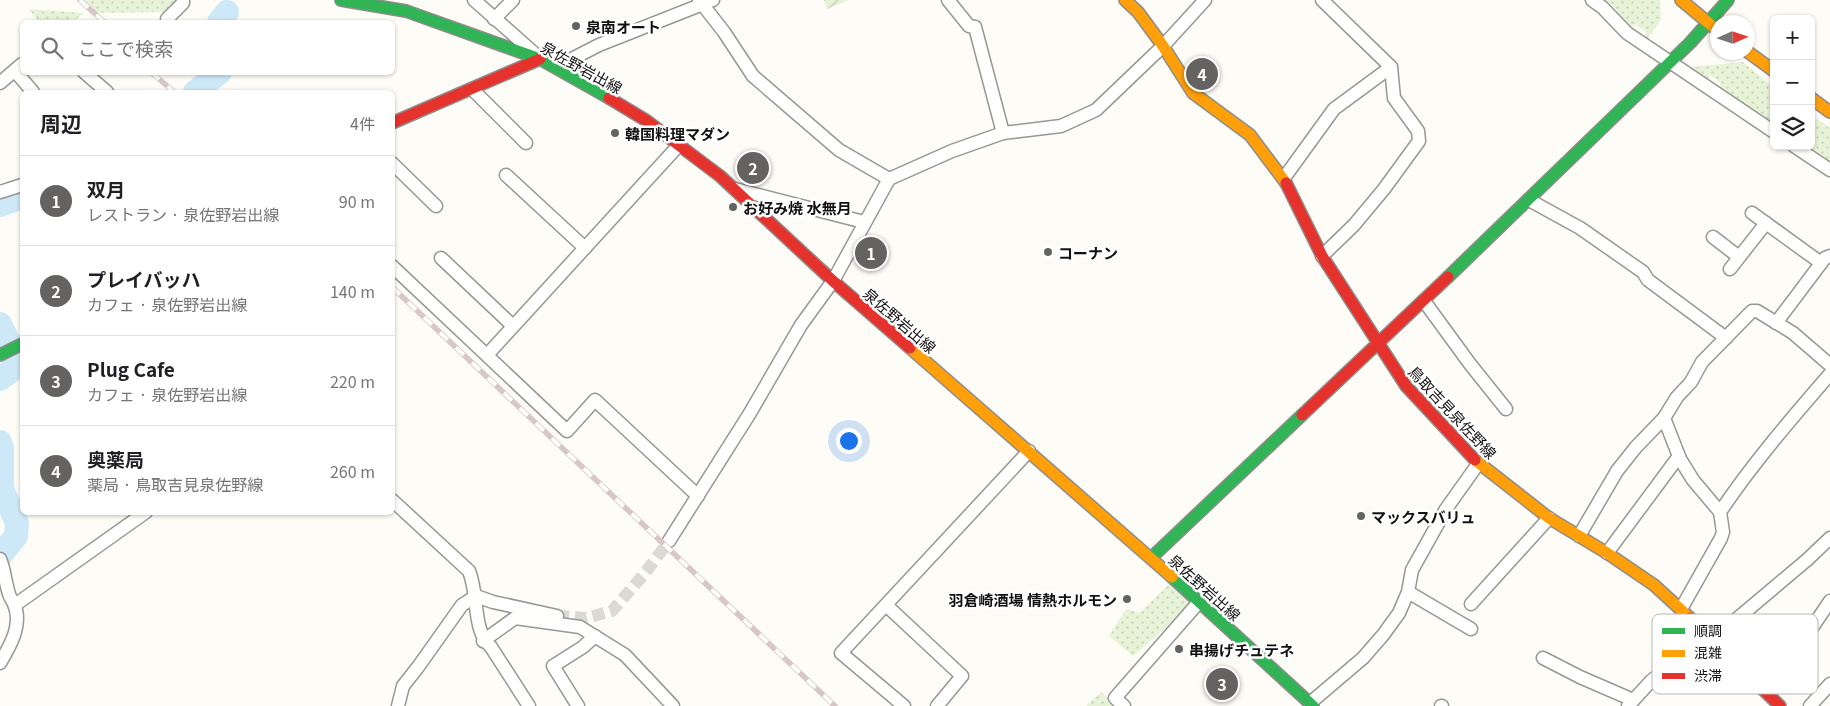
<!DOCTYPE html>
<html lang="ja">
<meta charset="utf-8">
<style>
:root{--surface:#fff;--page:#f6f6f6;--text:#202124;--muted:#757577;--line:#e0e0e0;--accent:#646362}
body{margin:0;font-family:Georgia,"Noto Sans JP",serif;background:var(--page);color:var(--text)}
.controls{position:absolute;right:15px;top:15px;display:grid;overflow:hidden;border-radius:8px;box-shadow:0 1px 4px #0004}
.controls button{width:45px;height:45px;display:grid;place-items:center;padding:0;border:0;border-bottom:1px solid var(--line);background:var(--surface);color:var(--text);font:25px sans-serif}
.compass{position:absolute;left:1710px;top:15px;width:45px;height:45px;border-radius:50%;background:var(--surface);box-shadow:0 1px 4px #0004;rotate:87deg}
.you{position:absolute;left:848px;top:440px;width:18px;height:18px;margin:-12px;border:4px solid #fff;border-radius:50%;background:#1a73e8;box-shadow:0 0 0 8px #1a73e833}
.badge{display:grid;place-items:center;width:32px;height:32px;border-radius:50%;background:var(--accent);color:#fff;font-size:16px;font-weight:700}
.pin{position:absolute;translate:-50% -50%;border:2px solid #fff;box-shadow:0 1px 5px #0006}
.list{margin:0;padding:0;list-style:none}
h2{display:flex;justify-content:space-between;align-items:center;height:65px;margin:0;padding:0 20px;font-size:21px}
h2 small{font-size:16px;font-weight:400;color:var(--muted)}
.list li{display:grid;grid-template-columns:32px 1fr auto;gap:15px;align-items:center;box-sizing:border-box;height:90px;padding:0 20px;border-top:1px solid var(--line)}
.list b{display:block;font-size:19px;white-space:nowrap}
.list p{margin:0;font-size:16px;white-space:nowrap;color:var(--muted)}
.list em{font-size:16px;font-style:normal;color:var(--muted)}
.icon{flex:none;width:28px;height:28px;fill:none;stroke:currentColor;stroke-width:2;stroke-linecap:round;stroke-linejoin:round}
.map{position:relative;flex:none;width:1830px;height:706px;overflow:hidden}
.search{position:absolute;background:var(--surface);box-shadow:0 1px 4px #0004;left:20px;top:20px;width:375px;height:55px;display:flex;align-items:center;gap:12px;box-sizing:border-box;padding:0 18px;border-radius:8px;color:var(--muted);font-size:19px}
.panel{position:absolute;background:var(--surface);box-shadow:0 1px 4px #0004;left:20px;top:90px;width:375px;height:425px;border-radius:8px}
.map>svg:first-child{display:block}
.park{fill:url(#park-dots)}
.garden{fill:url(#garden-furrows)}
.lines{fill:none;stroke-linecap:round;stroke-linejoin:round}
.river{stroke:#cde8f7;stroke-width:24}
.street-tunnel{stroke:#dad9d4;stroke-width:12;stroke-dasharray:12 6;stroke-linecap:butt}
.street-casing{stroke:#979795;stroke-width:15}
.fast-casing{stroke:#8e8d8b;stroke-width:14}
.slow-casing{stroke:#8e8d8b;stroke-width:14}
.jam-casing{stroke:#8e8d8b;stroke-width:14}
.street{stroke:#fffffe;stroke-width:12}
.fast{stroke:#30b455;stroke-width:11}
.slow{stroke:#ff9f0a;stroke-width:11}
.jam{stroke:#e5322d;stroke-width:11}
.rail-casing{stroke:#d9c6c7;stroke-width:5.5}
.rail{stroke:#fff;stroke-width:4;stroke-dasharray:11;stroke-linecap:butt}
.poi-dot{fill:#646362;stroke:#fff;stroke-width:2}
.labels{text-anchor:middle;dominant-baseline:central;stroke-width:5;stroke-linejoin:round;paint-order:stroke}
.poi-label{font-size:15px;font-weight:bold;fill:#111;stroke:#fff;text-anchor:start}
.street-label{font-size:15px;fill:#111;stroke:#fff}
.key{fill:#fff;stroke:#b8b8b8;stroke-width:1}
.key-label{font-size:14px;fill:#111}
</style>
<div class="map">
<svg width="1830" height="706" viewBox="0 0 1830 706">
<defs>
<pattern id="park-dots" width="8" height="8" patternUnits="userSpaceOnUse" patternTransform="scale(1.25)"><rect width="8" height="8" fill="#e7f3d7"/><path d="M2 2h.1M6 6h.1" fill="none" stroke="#c5cfb8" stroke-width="1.8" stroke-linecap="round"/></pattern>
<pattern id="garden-furrows" width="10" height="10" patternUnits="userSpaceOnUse" patternTransform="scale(1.25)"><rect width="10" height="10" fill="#e7f3d7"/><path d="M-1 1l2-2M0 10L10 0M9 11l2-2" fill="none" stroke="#c5cfb8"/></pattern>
</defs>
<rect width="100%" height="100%" fill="#fdfcf7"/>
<!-- park -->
<g class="park">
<path d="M78,0H182L169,12L91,13Z"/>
<path d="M1606,0H1660L1661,20L1647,39L1644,37L1646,32L1635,24L1632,27H1629L1614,7Z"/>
<path d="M29,9L83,13L74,22H39Z"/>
<path d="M1743,62L1774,88V125L1719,88L1721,83L1710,75L1706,80L1690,69L1692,67Z"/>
<path d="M1811,115L1830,128V163L1805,146H1811Z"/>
<path d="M1172,581L1195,603L1133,656L1109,636L1126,609L1140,613Z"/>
<path d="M1101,692L1117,706H1086Z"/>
</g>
<!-- garden -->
<path class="garden" d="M824,0H849L827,9Z"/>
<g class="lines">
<!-- river -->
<g class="river">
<path d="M219,22L227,12"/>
<path d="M195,92L220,72"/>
<path d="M0,205L22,197"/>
<path d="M0,324L16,357L12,370L0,379"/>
<path d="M0,442L2,448V489L17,523L16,536L0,556"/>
</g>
<!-- street-tunnel -->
<path class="street-tunnel" d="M557,616L586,618L612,611L645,573L669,541"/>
<defs>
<g id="street">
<path d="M474,0L534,53"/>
<path d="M699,0L724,32L753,76L839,150L889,179"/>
<path d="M948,0L969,26L975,27L1003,133"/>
<path d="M1592,0L1602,7L1627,33L1774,132"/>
<path d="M167,19L183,3V0"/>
<path d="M494,19L513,0"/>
<path d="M556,67L599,45L713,0"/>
<path d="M15,71L33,92"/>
<path d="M84,72L107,92"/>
<path d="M0,83L22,64"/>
<path d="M472,89L526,143"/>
<path d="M1794,146L1830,170"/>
<path d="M392,163L436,206"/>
<path d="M506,175L585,248"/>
<path d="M1284,178L1334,109L1391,67"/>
<path d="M735,189L864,222"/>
<path d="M0,192L22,185"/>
<path d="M1529,200L1580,228L1643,272L1648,280L1726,338"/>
<path d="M1752,213L1821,263"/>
<path d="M1713,237L1739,257"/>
<path d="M1322,256L1354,225L1384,189L1419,141L1418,131L1394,98L1391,67L1322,0"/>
<path d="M441,258L513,326"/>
<path d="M392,266L567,431L595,400L698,496"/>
<path d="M1730,269L1766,223"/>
<path d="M1424,301L1470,364L1506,409"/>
<path d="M1776,323L1825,258L1830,256"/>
<path d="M487,355L679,145"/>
<path d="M1664,418L1680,459L1693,480L1720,512"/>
<path d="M392,500L469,571C479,595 472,631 491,647L529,706"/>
<path d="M1579,536L1617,471L1636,447L1664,418L1677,397L1691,382L1702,362L1752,311H1757L1793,333L1830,365"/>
<path d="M669,541L750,413L801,325L833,281L889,179L952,151L1003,133L1061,126L1096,110L1163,46L1205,0"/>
<path d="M1607,553L1679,456"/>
<path d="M0,559C5,571 5,582 9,594C10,598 13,601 14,604C23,625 10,646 0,663"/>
<path d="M1408,592L1471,629"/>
<path d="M476,596L493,602L557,616"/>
<path d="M1471,604L1549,518"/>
<path d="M15,605L146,512"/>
<path d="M886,605L962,676L937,706"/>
<path d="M1681,609L1721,538L1723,532L1720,512C1753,463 1791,419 1830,374"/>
<path d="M483,641L515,618L580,627L625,655L673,706"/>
<path d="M1543,658L1580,677L1633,700"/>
<path d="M1763,689L1799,647L1830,601"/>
<path d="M1310,703L1363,658L1383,635L1399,613L1408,592L1412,570L1446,509L1478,464"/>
<path d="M398,706L403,686L418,667L462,605L476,596"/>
<path d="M578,706L553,666L583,647L595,636"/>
<path d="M904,706L841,653L1029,451"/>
<path d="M1124,706L1115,698L1199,602"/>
<path d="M1441,706H1442"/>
<path d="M1628,706L1651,681L1667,668L1699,654L1713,639L1808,559L1830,538"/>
<path d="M1810,706L1830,684"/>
</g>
<g id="fast">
<path d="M341,0L406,11L540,59L609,98"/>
<path d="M1448,277L1690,43L1728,0"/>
<path d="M0,355L22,344"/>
<path d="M1151,558L1302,415"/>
<path d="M1172,577L1313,706"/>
</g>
<g id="slow">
<path d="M1125,0L1138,12L1163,46L1193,93L1250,135L1286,183"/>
<path d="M1681,0L1717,30"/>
<path d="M1748,52L1774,71"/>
<path d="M1811,98L1830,112"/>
<path d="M910,348L1172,577"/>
<path d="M1475,460L1549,518L1607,553L1654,585L1690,618"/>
</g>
<g id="jam">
<path d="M609,98L647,121L720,176L833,281L910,348"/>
<path d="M392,123L540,59"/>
<path d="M1286,183L1322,256L1406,386L1475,460"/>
<path d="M1302,415L1448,277"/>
<path d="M1690,618L1780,706"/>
</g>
</defs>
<!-- street casing -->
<use href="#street" class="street-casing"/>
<!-- fast casing -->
<use href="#fast" class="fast-casing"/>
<!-- slow casing -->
<use href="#slow" class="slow-casing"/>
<!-- jam casing -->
<use href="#jam" class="jam-casing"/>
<!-- street -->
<use href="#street" class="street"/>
<!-- fast -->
<use href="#fast" class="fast"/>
<!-- slow -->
<use href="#slow" class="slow"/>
<!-- jam -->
<use href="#jam" class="jam"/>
<defs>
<g id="rail">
<path d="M80,0L104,22"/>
<path d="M151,72L174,92"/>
<path d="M392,287L835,706"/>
</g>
</defs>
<!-- rail casing -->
<use href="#rail" class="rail-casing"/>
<!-- rail -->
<use href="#rail" class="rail"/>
</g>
<!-- markers -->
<g class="poi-dot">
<circle cx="576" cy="26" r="5"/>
<circle cx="615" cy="133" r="5"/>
<circle cx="733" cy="207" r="5"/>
<circle cx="1048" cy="252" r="5"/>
<circle cx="1361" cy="516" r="5"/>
<circle cx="1127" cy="599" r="5"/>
<circle cx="1179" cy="649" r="5"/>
</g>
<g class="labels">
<!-- poi labels -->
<g class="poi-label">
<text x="586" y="26">泉南オート</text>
<text x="625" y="133">韓国料理マダン</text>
<text x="743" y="207">お好み焼 水無月</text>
<text x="1058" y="252">コーナン</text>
<text x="1371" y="516">マックスバリュ</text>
<text x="1117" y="599" text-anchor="end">羽倉崎酒場 情熱ホルモン</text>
<text x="1189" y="649">串揚げチュテネ</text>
</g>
<!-- street labels -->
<g class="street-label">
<text transform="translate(582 67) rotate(29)">泉佐野岩出線</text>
<text transform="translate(900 320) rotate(41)">泉佐野岩出線</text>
<text transform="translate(1453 412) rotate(47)">鳥取吉見泉佐野線</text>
<text transform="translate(1205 587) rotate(42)">泉佐野岩出線</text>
</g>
</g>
<!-- legend -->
<rect x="1652" y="614" width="166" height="80" rx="8" class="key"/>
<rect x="1662" y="628" width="23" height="6" fill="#30b455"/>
<rect x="1662" y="650" width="23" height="7" fill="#ff9f0a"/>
<rect x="1662" y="673" width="23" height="6" fill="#e5322d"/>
<g class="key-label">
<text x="1694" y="636">順調</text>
<text x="1694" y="658">混雑</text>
<text x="1694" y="681">渋滞</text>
</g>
</svg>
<div class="controls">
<button>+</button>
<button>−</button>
<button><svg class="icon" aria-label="layers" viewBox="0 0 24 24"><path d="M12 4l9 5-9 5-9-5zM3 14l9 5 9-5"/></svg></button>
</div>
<svg class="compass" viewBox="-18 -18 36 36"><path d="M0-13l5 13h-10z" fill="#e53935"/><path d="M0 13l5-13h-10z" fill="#757577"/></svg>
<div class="you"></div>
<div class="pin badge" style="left:871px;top:253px">1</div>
<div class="pin badge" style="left:753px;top:168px">2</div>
<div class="pin badge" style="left:1222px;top:684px">3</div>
<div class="pin badge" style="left:1202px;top:74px">4</div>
<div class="search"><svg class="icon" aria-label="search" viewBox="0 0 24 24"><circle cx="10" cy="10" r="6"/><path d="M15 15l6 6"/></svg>ここで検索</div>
<section class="panel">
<h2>周辺<small>4件</small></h2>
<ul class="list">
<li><span class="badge">1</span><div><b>双月</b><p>レストラン · 泉佐野岩出線</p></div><em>90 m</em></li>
<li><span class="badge">2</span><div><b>プレイバッハ</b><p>カフェ · 泉佐野岩出線</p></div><em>140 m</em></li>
<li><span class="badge">3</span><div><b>Plug Cafe</b><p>カフェ · 泉佐野岩出線</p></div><em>220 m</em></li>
<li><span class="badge">4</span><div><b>奥薬局</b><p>薬局 · 鳥取吉見泉佐野線</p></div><em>260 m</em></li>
</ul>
</section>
</div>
